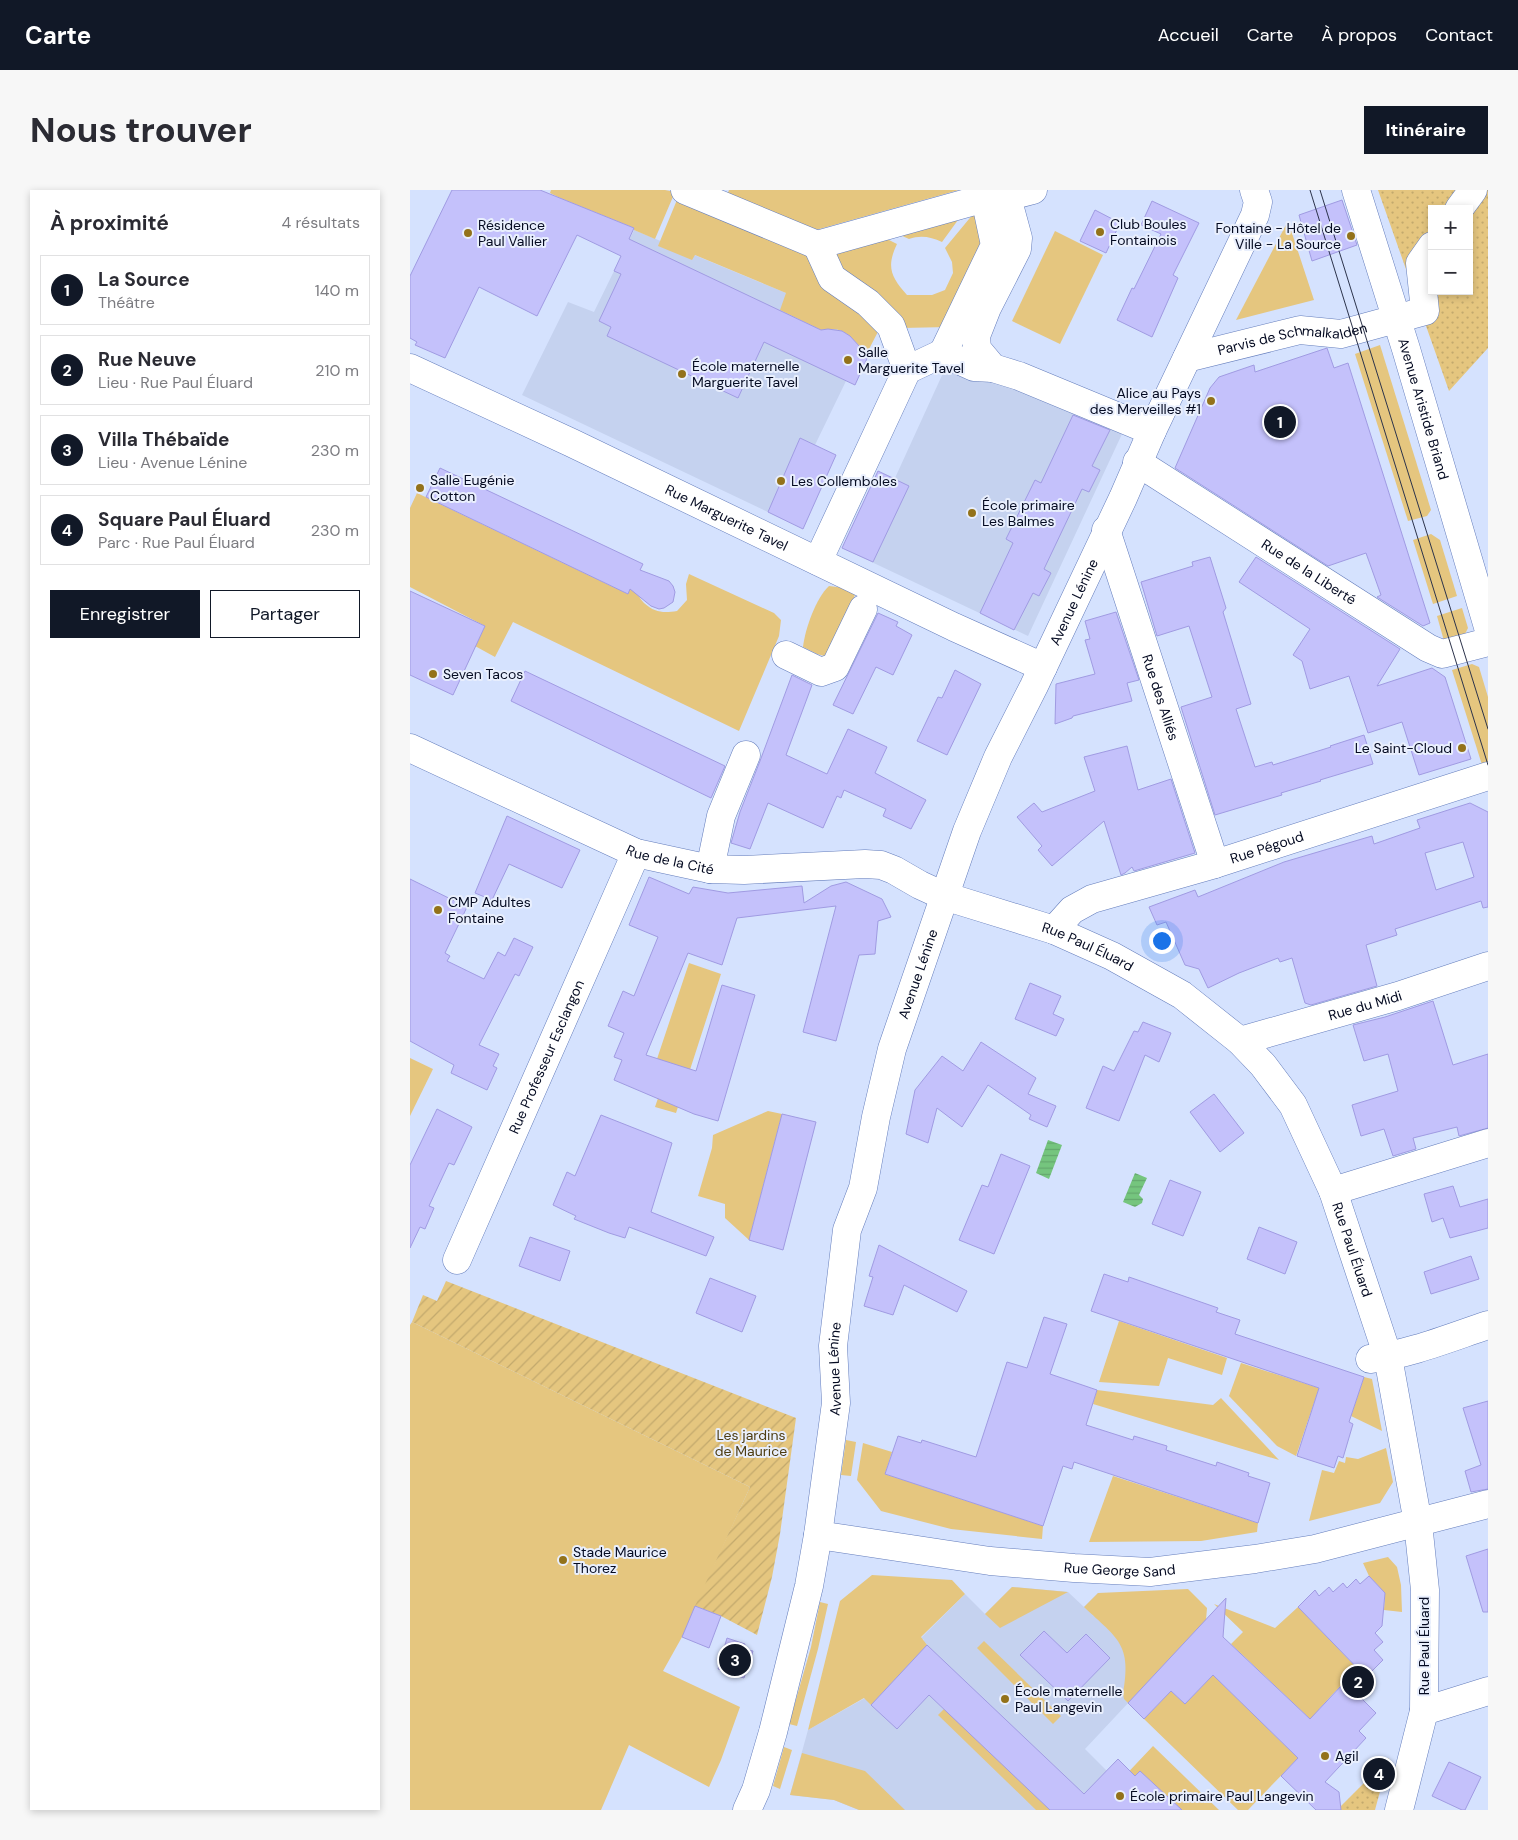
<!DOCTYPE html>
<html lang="fr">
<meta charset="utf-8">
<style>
:root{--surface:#fff;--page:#f7f7f7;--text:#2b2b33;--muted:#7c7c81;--line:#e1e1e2;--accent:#111827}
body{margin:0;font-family:"DM Sans",sans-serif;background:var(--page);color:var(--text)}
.controls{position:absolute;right:15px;top:15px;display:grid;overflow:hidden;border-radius:0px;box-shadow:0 2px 8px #0003}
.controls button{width:45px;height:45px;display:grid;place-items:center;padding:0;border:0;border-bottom:1px solid var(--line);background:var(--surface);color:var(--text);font:25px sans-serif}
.you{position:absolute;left:751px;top:750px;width:18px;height:18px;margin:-12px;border:4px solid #fff;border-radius:50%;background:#1a73e8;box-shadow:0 0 0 8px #1a73e833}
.badge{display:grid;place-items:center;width:32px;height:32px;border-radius:50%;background:var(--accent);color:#fff;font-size:16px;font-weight:700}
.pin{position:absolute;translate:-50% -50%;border:2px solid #fff;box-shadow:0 1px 5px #0006}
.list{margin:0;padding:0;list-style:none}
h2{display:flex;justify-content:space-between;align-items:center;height:65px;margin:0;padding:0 20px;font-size:21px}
h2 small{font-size:16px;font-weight:400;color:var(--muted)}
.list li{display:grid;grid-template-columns:32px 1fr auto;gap:15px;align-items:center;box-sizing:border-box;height:70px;margin:0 10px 10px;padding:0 10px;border:1px solid var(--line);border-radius:0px}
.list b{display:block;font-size:19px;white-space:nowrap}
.list p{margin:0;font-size:16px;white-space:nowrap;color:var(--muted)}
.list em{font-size:16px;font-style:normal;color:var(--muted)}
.actions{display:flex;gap:10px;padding:15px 20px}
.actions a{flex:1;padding:11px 0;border:1px solid var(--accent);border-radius:0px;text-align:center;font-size:18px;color:var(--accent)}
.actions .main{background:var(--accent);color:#fff}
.map{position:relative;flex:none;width:1078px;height:1620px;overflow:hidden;border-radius:0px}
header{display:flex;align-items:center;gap:30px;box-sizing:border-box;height:70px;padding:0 25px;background:var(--accent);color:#fff}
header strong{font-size:24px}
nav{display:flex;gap:28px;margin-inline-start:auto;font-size:18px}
.intro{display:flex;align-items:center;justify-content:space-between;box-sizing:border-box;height:120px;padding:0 30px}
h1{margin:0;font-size:35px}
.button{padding:12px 22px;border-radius:0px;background:var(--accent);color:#fff;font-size:18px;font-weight:700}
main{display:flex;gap:30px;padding:0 30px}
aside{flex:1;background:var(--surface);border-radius:0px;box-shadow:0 2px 8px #0003}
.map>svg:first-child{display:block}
.built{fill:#c5d2ef}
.grass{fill:#e5c67f}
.park{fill:url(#park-dots);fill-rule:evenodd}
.garden{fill:url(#garden-furrows)}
.water{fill:url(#water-rules)}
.building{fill:#c4c1fb;stroke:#a09be2;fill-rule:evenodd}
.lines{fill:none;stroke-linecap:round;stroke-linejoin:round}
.minor-casing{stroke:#647dbc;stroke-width:29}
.minor{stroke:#fff;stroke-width:28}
.tram{stroke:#2c334b;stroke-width:1}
.poi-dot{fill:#93721a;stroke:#e9effd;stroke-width:2}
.labels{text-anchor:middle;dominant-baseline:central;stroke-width:4;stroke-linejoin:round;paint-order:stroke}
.poi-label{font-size:14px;fill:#040a21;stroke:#e9effd;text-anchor:start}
.street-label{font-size:14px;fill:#040a21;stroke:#e9effd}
.park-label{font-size:14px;fill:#4e3d12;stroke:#e9effd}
</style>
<header>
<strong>Carte</strong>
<nav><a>Accueil</a><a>Carte</a><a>À propos</a><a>Contact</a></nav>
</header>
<div class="intro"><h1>Nous trouver</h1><a class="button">Itinéraire</a></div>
<main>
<aside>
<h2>À proximité<small>4 résultats</small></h2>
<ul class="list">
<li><span class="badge">1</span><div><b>La Source</b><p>Théâtre</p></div><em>140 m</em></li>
<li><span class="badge">2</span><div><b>Rue Neuve</b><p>Lieu · Rue Paul Éluard</p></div><em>210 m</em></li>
<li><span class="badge">3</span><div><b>Villa Thébaïde</b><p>Lieu · Avenue Lénine</p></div><em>230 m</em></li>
<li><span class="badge">4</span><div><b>Square Paul Éluard</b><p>Parc · Rue Paul Éluard</p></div><em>230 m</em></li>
</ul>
<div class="actions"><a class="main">Enregistrer</a><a>Partager</a></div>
</aside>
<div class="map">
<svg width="1078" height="1620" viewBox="0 0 1078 1620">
<defs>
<pattern id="park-dots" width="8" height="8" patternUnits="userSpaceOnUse" patternTransform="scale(1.25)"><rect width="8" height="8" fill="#e5c67f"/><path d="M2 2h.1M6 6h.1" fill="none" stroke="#c3a96d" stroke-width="1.8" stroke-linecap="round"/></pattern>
<pattern id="garden-furrows" width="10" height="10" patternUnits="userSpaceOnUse" patternTransform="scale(1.25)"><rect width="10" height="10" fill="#e5c67f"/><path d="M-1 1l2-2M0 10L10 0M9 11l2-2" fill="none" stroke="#c3a96d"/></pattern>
<pattern id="water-rules" width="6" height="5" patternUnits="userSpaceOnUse" patternTransform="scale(1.25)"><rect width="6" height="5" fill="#75c57e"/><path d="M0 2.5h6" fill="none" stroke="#64a86d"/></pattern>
</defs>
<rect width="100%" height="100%" fill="#d5e2fe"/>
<!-- built -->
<g class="built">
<path d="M224,40L376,103L432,130L408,177L436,191L405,255L390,248L358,322L112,205L158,112L184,122Z"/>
<path d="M539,170L712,244L618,446L432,358L468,281L485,288Z"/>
<path d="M602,1397L658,1402L674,1417L688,1403L707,1421L796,1430L675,1559L708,1592L741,1620H449L424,1610L380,1605L398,1540L455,1508L461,1515L514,1450L511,1448L555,1404L575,1424Z"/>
</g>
<!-- grass -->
<g class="grass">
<path d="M141,0H255L265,2L245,49L224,40V38L150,8L140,3Z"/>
<path d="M319,0H549L406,40L317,5Z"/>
<path d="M269,5L395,57L472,134L458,161C439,152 440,135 411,140L370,120L376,103L285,65L282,70L248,56Z"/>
<path d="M556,19L532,52C521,47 511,45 499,49L479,40Z"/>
<path d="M564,23L581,53L538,137L492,138L446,98L418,61L477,49L487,54C476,77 481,87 497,105H522L535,100L543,83L542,72L535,58Z"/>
<path d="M878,31L904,110L826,130Z"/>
<path d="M645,41L693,65L650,154L602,131Z"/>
<path d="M970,155L1021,320L1017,326L998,331L945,164Z"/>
<path d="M7,303L218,404L221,397C227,401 229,408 234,413C245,423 254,423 267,421L277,410L276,394L279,384L364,423L371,430L369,446L329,541L103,432L85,467L65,456L75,436L0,397V318Z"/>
<path d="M1021,344L1030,350L1047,406L1023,414L1003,350Z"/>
<path d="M419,396L435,398L445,405L418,467L407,464L393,457C395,439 406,408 419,396Z"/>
<path d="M1052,418L1058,438L1055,444L1034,451L1027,426Z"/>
<path d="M1062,474L1069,477L1078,507V577L1073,578L1042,480Z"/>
<path d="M279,773L311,784L266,923L245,917L260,873L247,869Z"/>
<path d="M0,868L23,879L0,926Z"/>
<path d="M358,921L372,924L339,1050L315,1028V1014L288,1006L302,958L303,945Z"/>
<path d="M709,1131L817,1168L812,1185L758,1168L749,1196L689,1192Z"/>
<path d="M2,1132L340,1297L272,1447L253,1481L330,1517L311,1570L299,1597L219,1555L191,1620H0V1135Z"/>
<path d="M831,1173L909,1198L886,1266L867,1256L819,1206Z"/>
<path d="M954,1187L962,1189L972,1241L941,1226Z"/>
<path d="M687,1200L803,1215L811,1208L869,1270L683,1214Z"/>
<path d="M436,1250L446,1252L441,1286L431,1285Z"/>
<path d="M453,1253L482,1262L475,1284L633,1336L632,1349L541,1339L471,1321L447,1290Z"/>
<path d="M976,1258L983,1292L970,1313L899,1331L912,1280L924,1283L929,1271L935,1273L936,1267L948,1269Z"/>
<path d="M703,1286L848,1333L847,1342L791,1351L679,1352Z"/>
<path d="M978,1367L987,1377L991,1395L992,1422L974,1420L975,1403L959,1386L953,1373Z"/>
<path d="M462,1385L542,1390L555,1404L511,1447L517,1455L461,1515L454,1508L398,1540L430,1411Z"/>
<path d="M602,1397L658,1402L590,1438L575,1424Z"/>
<path d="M778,1399L797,1418L796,1430L718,1513L714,1509L713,1504C722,1454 708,1449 674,1417L688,1403Z"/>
<path d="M410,1412L418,1414L408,1459L387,1536L379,1534L401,1457Z"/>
<path d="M804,1414L865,1438L888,1417L947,1478L909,1519L914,1542L821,1454L833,1442Z"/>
<path d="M574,1451L651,1526L643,1534L567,1458Z"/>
<path d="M803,1485L888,1568L838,1620H828L734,1529L761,1501L775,1514Z"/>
<path d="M535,1518L640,1620H626L528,1525Z"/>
<path d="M743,1556L809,1620H772L730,1581L716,1597L709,1592Z"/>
<path d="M374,1557L382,1560L370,1599L363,1596Z"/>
<path d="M392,1563L455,1581L495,1620H449L424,1610L380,1605Z"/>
</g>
<!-- park -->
<g class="park">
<path d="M968,0H1078V158L1039,201ZM1022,19H1059V101H1022Z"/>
<path d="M979,1568L965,1620H927Z"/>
</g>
<!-- garden -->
<path class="garden" d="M36,1091L386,1228L370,1344L362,1387L347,1445L311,1426L285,1416L340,1297L2,1132L13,1105L27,1111Z"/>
<!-- water -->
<g class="water">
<path d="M638,950L652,955L639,989L626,983Z"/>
<path d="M725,983L737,988L729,1005L733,1009L732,1013L725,1017L713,1012Z"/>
</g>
<!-- building -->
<g class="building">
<path d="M42,0H130L224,38L219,49L411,140L418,139L432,141L440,146L450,157L460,162L445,195L354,152L328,208L197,146L201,137L189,131L211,84L204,81L211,66L167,45L127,126L69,97L35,168L5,155L7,152L0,148V86Z"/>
<path d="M932,10L947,55L902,71L889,25Z"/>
<path d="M742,11L789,33L763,85L768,88L742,147L707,130L722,98L724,99L751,44L731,35Z"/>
<path d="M685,20L710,33L696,63L670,51Z"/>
<path d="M917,158L924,178L938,173L1020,433L1013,436L967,407L971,405L956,363L918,376L765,278L800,198L809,187L844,175L845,182Z"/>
<path d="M663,225L700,240L682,276L690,280L679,302L672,299L634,379L641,383L629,406L623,403L604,440L570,423L603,353L596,349L625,290L631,293Z"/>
<path d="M390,248L426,265L393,339L358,322Z"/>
<path d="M30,278L233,374L230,380L259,391L263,396L265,402L263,412L254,418L249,419L241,416L220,399L218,404L16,307Z"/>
<path d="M468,281L499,296L463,372L432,358Z"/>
<path d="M800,367L816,418L813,422L841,514L826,519L845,577L862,572L863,575L921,557L920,556L954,545L963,574L910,590L911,591L871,603L872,605L805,625L771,517L802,507L779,436L747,446L731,392L783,376L782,372Z"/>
<path d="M846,367L990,459L967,496L1022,478L1035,487L1061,569L1009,585L992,532L958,543L939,486L900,499L892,471L883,465L900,439L829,392Z"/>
<path d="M0,401L75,436L43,505L0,485Z"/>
<path d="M706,422L729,490L717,493L722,511L663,526L662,528L645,534L646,494L685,484L675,450L680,449L675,431Z"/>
<path d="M468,423L488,432L486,436L502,445L483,485L466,477L443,524L423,515Z"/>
<path d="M545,480L571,494L537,565L507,551L528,507L532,508Z"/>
<path d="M115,481L315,576L301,608L101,511Z"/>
<path d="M382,485L402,495L376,565L417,584L438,539L477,557L465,583L516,610L501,639L473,626L476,619L434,600L431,608L427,606L413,638L358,613L340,659L321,653L330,622L350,571Z"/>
<path d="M717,556L728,600L761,589L785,663L724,681L722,677L715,683L711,685L694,631L642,676L628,660L632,656L607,627L624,613L632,622L685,601L674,567Z"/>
<path d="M1060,613L1078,622V717L1073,718L1071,711L985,739L987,745L956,755L967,796L901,815L895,813L882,768L870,772L868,768L829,783L798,798L789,779L775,775L756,732L747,735L739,717L785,700L788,707L874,672L962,646L964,654L1010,638L1007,630ZM1053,652L1064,687L1026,700L1015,663Z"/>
<path d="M97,626L170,660L152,698L99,674L82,710L65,703Z"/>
<path d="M239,687L279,704L283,697L318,703L392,696L394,713L421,696L436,692L472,709L481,727L468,731L465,764L449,765L426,851L393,842L426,716L327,728L312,775L278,763L236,865L286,881L312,795L345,805L308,931L284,924L204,890L212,870L204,867L214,843L198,836L213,801L224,806L248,747L219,735Z"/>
<path d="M0,689L57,717L35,763L40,766L37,771L74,789L88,762L95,766L104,748L123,757L109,786L105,784L69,855L89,864L83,876L87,878L77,900L41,883L44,875L0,851Z"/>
<path d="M620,793L651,806L643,824L654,829L646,846L605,829Z"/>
<path d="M1023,811L1043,875L1078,864V938L1049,946L1047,937L1003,948L1006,959L983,966L974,939L951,946L942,915L988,901L978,864L954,871L943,835L975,827Z"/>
<path d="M733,832L761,843L749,872L735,865L709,931L676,918L693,876L704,881L724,841L728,842Z"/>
<path d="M571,852L626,888L618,904L646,916L637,937L619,929L621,925L578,895L552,937L527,918L518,953L496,944L505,900L532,866L553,881Z"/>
<path d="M804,904L834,943L810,962L780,922Z"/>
<path d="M27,919L62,937L44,975L39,973L19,1016L24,1018L15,1039L10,1037L0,1058V975Z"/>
<path d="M372,924L406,932L373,1060L339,1050Z"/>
<path d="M191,925L262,953L241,1022L304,1047L296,1066L219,1037L215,1048L199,1043L164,1029L166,1026L143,1015L157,982L165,986Z"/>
<path d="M591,964L620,976L584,1064L549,1050L572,995L578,997Z"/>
<path d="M760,990L791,1002L773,1046L742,1034Z"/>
<path d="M1043,996L1050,1017L1078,1009V1038L1040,1048L1033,1028L1022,1032L1014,1004Z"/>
<path d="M849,1037L887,1052L875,1084L837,1069Z"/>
<path d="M120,1047L160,1061L150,1091L109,1076Z"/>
<path d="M469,1055L557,1101L547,1122L494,1095L483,1125L454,1116L463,1087L459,1086Z"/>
<path d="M1061,1066L1069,1089L1021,1104L1014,1082Z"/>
<path d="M694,1084L718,1092L719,1087L808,1118L806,1122L830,1130L825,1144L954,1187L939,1232L943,1234L933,1268L928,1266L924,1278L887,1266L909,1198L681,1121Z"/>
<path d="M300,1088L346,1106L332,1142L286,1123Z"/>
<path d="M634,1127L657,1134L640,1184L687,1200L676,1235L723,1250L724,1246L757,1256L756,1260L806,1276L807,1272L839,1283L838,1286L860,1293L848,1333L664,1272L662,1279L653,1276L633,1336L475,1284L488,1246L511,1253L512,1250L566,1267L597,1172L617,1178Z"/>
<path d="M1078,1211V1299L1061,1302L1055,1281L1071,1275L1053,1218Z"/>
<path d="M1078,1359V1422H1073L1056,1366Z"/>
<path d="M959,1386L975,1403L972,1436L965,1443L973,1452L964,1460L973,1470L956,1487L888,1417L905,1400L909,1406L919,1397L923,1402L933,1393L937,1398L946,1389L950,1394Z"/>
<path d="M816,1408L813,1447L900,1529L947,1479L962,1493L949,1506L966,1523L949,1541L956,1548L915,1592L929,1602L931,1620H906L871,1586L888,1568L803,1485L775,1514L761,1501L734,1529L718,1513Z"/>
<path d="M285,1416L311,1426L299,1458L272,1447Z"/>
<path d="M634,1441L657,1463L676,1444L700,1468L658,1511L610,1465Z"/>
<path d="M317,1448L335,1454L334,1459L343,1461L334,1488L308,1479Z"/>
<path d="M517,1455L674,1604L708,1569L725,1586L730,1581L772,1620H640L519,1505L487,1539L461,1515Z"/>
<path d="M1039,1572L1071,1587L1055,1620H1052L1022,1606Z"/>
</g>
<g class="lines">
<defs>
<g id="minor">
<path d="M275,0L407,55L575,8"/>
<path d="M595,0L608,48L607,59L577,118L566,146L567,159L583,178L609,186L742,241"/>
<path id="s1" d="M946,0L996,159L1078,437"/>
<path d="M1049,19L1063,0"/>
<path d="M407,55L422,88L458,113L481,136L497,180"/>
<path id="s2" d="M777,168L890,140L931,144L1015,121L1010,73L1022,56"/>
<path id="s3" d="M0,178L162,253L544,437L633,477"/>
<path d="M583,178L564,177L533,163L585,55L575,8L596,7L623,0"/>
<path id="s4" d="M727,272L1018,458L1032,464L1078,452"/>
<path id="s5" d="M696,340L805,674"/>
<path d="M408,371L497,180L533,163"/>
<path d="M376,465L411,482L425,477L453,419"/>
<path id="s6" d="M0,558L226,663L300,679L334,680L455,674L471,675L484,680L510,695L534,706L644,740L702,766L772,805L830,851L853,875L883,915L923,1001L978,1167L1008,1333L1015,1400L1014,1521L989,1620"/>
<path d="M300,679L311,626L336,565"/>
<path id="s7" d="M644,740L662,720L682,709L805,674L1078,586"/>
<path id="s8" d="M830,851L988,806L1078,776"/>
<path d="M923,1001L1078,953"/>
<path id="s9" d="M47,1070L226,663"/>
<path d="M960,1169C1000,1164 1039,1148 1078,1135"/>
<path id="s10" d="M408,1345L580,1371L664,1378L740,1382L845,1369L905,1359L1078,1314"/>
<path d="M1014,1521L1078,1501"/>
<path id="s11" d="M337,1620L346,1600L363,1542L399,1396L408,1345L426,1213L423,1156L437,1040L453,998L466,927L482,859L557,641L588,567L624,496L713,308L742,241L845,25L848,12L844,0"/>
</g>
</defs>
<!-- minor casing -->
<use href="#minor" class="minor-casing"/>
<!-- minor -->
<use href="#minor" class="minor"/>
<!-- tram -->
<g class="tram">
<path d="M900,0L1078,575"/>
<path d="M910,0L1078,539"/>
</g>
</g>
<!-- markers -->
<g class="poi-dot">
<circle cx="690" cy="42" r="5"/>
<circle cx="58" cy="43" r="5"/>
<circle cx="941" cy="46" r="5"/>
<circle cx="438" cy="170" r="5"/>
<circle cx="272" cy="184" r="5"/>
<circle cx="801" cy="211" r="5"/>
<circle cx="371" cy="291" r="5"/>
<circle cx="10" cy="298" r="5"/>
<circle cx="562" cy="323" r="5"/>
<circle cx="23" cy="484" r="5"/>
<circle cx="1052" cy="558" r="5"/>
<circle cx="28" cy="720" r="5"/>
<circle cx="153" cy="1370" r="5"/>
<circle cx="595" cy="1509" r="5"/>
<circle cx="915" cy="1566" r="5"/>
<circle cx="710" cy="1606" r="5"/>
</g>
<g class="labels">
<!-- poi labels -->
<g class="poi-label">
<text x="700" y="34">Club Boules<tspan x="700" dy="16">Fontainois</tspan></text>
<text x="68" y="35">Résidence<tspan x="68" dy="16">Paul Vallier</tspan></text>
<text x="931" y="38" text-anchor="end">Fontaine - Hôtel de<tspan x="931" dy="16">Ville - La Source</tspan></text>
<text x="448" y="162">Salle<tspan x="448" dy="16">Marguerite Tavel</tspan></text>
<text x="282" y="176">École maternelle<tspan x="282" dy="16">Marguerite Tavel</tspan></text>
<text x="791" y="203" text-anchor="end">Alice au Pays<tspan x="791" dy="16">des Merveilles #1</tspan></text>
<text x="20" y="290">Salle Eugénie<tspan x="20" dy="16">Cotton</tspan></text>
<text x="381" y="291">Les Collemboles</text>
<text x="572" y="315">École primaire<tspan x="572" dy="16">Les Balmes</tspan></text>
<text x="33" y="484">Seven Tacos</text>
<text x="1042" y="558" text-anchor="end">Le Saint-Cloud</text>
<text x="38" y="712">CMP Adultes<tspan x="38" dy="16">Fontaine</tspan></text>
<text x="163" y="1362">Stade Maurice<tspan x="163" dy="16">Thorez</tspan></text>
<text x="605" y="1501">École maternelle<tspan x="605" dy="16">Paul Langevin</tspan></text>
<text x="925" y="1566">Agil</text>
<text x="720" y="1606">École primaire Paul Langevin</text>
</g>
<!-- street labels -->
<g class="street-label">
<text stroke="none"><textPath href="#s2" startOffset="108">Parvis de Schmalkalden</textPath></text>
<text stroke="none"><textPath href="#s1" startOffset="229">Avenue Aristide Briand</textPath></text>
<text stroke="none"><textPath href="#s3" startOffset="350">Rue Marguerite Tavel</textPath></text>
<text stroke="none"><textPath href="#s4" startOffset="204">Rue de la Liberté</textPath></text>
<text stroke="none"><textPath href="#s11" startOffset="1262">Avenue Lénine</textPath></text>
<text stroke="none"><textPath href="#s5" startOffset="176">Rue des Alliés</textPath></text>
<text stroke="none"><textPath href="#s7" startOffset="232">Rue Pégoud</textPath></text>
<text stroke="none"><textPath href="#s6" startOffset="284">Rue de la Cité</textPath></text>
<text stroke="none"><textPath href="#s6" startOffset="719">Rue Paul Éluard</textPath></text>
<text stroke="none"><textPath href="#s11" startOffset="858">Avenue Lénine</textPath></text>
<text stroke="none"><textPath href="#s8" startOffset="130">Rue du Midi</textPath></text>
<text stroke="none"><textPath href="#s9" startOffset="222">Rue Professeur Esclangon</textPath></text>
<text stroke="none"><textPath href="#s6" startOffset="1139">Rue Paul Éluard</textPath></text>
<text stroke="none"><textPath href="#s11" startOffset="452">Avenue Lénine</textPath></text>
<text stroke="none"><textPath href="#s10" startOffset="304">Rue George Sand</textPath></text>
<text transform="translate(1014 1456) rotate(-90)">Rue Paul Éluard</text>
</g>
<!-- park labels -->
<g class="park-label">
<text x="341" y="1245">Les jardins<tspan x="341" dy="16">de Maurice</tspan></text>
</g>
</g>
</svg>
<div class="controls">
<button>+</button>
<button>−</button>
</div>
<div class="you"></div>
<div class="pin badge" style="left:870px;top:232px">1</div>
<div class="pin badge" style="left:948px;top:1492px">2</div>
<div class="pin badge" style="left:325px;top:1470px">3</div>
<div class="pin badge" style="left:969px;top:1584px">4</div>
</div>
</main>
